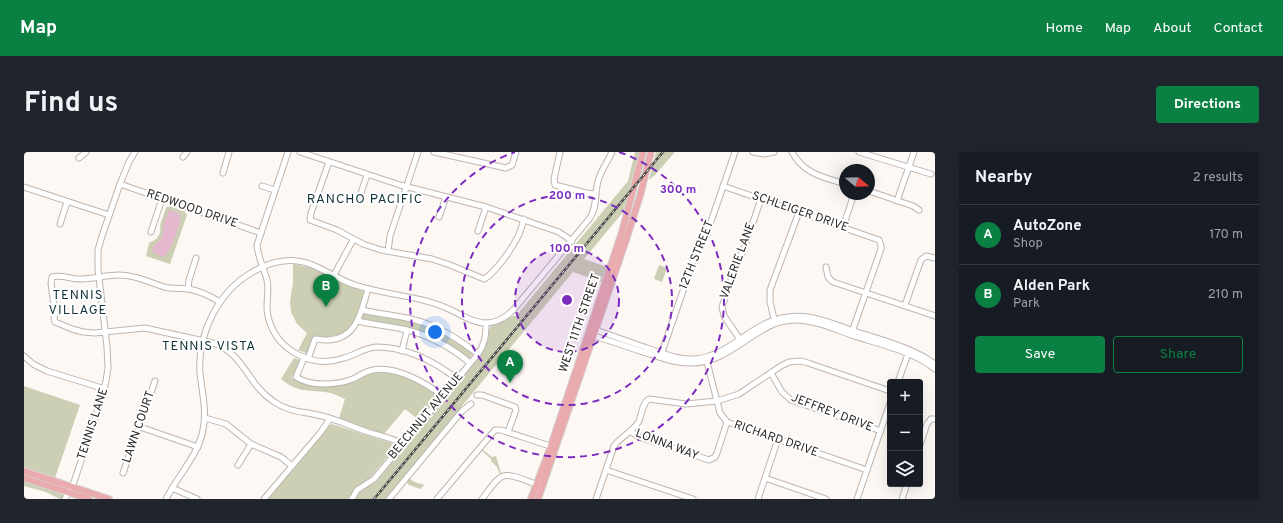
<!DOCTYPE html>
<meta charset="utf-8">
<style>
:root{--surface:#171b24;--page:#20242c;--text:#f1f3f6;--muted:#9ea1a6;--line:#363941;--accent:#0b8043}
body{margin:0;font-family:Overpass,sans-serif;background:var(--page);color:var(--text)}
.controls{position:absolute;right:12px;bottom:12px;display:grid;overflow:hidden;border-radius:4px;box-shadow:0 4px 16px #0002}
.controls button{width:36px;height:36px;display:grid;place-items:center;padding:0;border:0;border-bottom:1px solid var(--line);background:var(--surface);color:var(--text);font:20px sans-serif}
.compass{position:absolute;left:815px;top:12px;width:36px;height:36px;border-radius:50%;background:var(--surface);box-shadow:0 4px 16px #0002;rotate:109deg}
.you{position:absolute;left:411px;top:180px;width:14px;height:14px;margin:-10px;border:3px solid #fff;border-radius:50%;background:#1a73e8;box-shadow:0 0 0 6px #1a73e833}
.badge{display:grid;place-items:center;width:26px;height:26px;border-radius:50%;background:var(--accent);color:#fff;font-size:13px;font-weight:700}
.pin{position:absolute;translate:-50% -33px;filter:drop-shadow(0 1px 2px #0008)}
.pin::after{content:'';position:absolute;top:21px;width:14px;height:12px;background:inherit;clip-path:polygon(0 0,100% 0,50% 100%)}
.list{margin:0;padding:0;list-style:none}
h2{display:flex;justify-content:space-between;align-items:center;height:52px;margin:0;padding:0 16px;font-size:17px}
h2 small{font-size:13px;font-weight:400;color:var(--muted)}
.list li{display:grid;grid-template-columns:26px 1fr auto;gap:12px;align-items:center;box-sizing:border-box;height:60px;padding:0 16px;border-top:1px solid var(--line)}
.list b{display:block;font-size:15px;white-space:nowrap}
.list p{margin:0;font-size:13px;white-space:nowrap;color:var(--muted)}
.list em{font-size:13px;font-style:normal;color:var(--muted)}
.actions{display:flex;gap:8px;padding:12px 16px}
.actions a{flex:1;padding:9px 0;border:1px solid var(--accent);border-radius:4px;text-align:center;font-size:14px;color:var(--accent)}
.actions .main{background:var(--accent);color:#fff}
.icon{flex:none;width:22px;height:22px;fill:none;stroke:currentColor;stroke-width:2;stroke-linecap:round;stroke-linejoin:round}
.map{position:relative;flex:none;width:911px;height:347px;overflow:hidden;border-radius:4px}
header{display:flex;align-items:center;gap:24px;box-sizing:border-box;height:56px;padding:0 20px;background:var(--accent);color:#fff}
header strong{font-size:19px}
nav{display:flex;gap:22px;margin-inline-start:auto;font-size:14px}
.intro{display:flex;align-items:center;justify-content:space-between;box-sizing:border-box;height:96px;padding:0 24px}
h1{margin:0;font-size:28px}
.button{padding:10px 18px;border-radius:4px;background:var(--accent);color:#fff;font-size:14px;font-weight:700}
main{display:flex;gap:24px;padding:0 24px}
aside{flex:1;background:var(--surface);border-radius:4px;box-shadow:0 4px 16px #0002}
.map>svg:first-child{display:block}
.green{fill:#cccfb4}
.water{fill:#e5b8ce}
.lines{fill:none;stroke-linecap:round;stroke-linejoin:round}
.minor-casing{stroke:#bdb5b0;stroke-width:7}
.major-casing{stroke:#d5d5d4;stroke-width:8}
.minor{stroke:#fff;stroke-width:5}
.major{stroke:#e9abad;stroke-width:6}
.rail-casing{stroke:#4c4947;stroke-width:2.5}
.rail{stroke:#fff;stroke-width:1;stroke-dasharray:3;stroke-linecap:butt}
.ring{fill:none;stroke:#7b2cbf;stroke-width:2;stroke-dasharray:7 5}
.labels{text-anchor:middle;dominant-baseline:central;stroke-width:4;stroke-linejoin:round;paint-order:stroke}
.street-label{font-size:12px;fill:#2e2b29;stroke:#fff}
.neighbourhood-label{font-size:13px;letter-spacing:1px;fill:#113438;stroke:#fff}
.centre{fill:#7b2cbf;stroke:#fff;stroke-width:2}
.ring-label{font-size:12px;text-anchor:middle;font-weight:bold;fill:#7b2cbf;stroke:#fff;stroke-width:4;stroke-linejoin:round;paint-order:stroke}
</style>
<header>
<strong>Map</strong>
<nav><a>Home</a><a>Map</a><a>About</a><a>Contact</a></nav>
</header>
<div class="intro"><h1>Find us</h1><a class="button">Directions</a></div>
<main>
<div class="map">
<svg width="911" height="347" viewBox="0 0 911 347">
<rect width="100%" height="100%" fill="#fef8f5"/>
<!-- green -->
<g class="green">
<path d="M611,0H616L600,59L560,107L583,115L578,130L549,120L361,347H331L336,340L352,330L457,203L463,191L466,175L481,169L489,164H492L604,29Z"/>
<path d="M632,0H651L631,23L625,28Z"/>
<path d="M144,54L160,59L163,63L146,112L122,104L125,91C133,88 138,82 136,73L142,56Z"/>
<path d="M269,112L289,116L320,132L341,140C339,148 337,157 334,164C326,183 307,189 289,184L284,202L274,198L283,181L273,172L267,160L266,149L269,131Z"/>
<path d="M635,113L643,116L638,130L630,127Z"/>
<path d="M340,161L392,170L422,182L450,201L445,207L427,194L402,182L338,168L337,167L338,162Z"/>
<path d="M270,206L276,208L271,222L269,223L267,226L276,229L301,233L353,219L367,220L387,226L415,243L395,268L381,257L360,282L315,266L321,247C316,245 311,242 306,241C285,237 275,242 257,227Z"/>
<path d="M0,234L56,253L31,326L0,315Z"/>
<path d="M308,272L367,291L369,293V298L344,328L330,337L324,347H244L305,274Z"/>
<path d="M458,297L468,305L472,304L477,321L476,322L473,315L467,309V307L457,298Z"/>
<path d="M385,326L390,330L401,333L396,337L385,333L382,330Z"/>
<path d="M0,329L37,341L39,344L40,347H36L22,340L0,334Z"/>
</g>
<!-- water -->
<path class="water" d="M145,58L154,61C156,64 156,64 156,67C156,75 146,102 139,105L130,101L128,96L138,86L140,71Z"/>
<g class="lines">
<defs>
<g id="minor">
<path d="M264,0L233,93C234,106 240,116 243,128C246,141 240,154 245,168C254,199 289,217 320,206C331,203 340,196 352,195C382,195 410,209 433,227"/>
<path d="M276,0L376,33L462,55L535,80L548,89"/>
<path d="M410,0L482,16L488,13L492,0"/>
<path d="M536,0L530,27L531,33L562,41L571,42"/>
<path d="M729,0L740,2L750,0"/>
<path d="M768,0C780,22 799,25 821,32"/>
<path d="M835,0L907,22"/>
<path d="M159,5L163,0"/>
<path d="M55,6L62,0"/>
<path d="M305,10L287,61L286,68L313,78L339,92L357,98L408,107L426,113L460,127C470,122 487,98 492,88C496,82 498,74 500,67"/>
<path d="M199,21L205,0"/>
<path d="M96,32L237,81"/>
<path d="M238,34L251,38"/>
<path d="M699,34L855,88L857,94V97L828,180"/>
<path d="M0,35L85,63"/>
<path d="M845,39L889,54L895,58"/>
<path d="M336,44L343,23"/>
<path d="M873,49L890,0"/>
<path d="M415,65L422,45"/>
<path d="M36,72L43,50"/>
<path d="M819,75L830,42"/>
<path d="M454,79L462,55"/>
<path d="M127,80L138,47"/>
<path d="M364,99L366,84L394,0"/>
<path d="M802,115L804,125L809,130L911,164"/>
<path d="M310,123L329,88"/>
<path d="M164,137L165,128L172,106"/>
<path d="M196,150C186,144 176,139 165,137C157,136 148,137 140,135C125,130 111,123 95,123C82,123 69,127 55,127C47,127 36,122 28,125L27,131L31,162L30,167L31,170L48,177L59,180L71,181L121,176L189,191C222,203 222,231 249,249C266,261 279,259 298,264C314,268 329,275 344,280C356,284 368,286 379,292"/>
<path d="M881,153L897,108L902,104L911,106"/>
<path d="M338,158C354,162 371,163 387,167C413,173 433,186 454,202"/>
<path d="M334,169C350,173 367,174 383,178C407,184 427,195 446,211"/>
<path d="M751,171L746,150V138L775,60"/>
<path d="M568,178H572C589,184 606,190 623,196C639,201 654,208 670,207C700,205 719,181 745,170C757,165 771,163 784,165C799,167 815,174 830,179C857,188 887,195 911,212"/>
<path d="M568,182L570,184C586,189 602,194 619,200C635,205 652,212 669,211C701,210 722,184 750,172C761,168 772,167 783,169C798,171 813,178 827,183C854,192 889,199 911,217"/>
<path d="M717,189L700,164L698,155L711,116L721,94L737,47"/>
<path d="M378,199L383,178"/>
<path d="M637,203L672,101L683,81L711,0"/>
<path d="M0,204L9,212L23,219L81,237"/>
<path d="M280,206L272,225C288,235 313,233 329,227C335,224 342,219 349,218C371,213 402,231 419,244"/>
<path d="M682,206L696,261L703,270L843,318"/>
<path d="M284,207L291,187C295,187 299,188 304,188C333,187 337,160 344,137"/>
<path d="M747,221L758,240L767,248L857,279"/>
<path d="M874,230L885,199"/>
<path d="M453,243H458L491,255L492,258L484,280"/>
<path d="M181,266L202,272L227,292L257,305L268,314"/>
<path d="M116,275L174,295"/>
<path d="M606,279L613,284L618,286L685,308L691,305L693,301L703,270"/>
<path d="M896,293L903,272L907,267H911"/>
<path d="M214,313L227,292"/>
<path d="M582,318L669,347"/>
<path d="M99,321L131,229"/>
<path d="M741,326L802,347"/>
<path d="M148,336L173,347"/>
<path d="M41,347L50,330L76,252L82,229L84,216L83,195L74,117V98L78,84L96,32L105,10L111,0"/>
<path d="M142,347C154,323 174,304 179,278C183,258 178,241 176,221C173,183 194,140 227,121C248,108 271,104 293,115C306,121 318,129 331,133C364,144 396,143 427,158C438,163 449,171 461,171C473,171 482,166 490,157L566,66C574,54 570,39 575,26C578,17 584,9 588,0"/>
<path d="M240,347L296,281L306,267"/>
<path d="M328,347L333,338L350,327L454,202C461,192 462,183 462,171"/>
<path d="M365,347L438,259L447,252"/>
<path d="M413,347L471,278H477L529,295"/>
<path d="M458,347C464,340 470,328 479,324C487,321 507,331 515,333"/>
<path d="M572,347L590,294C596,285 610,279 615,269C618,262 618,251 625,247L662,252L693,249L715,242L757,214L765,210L777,209L784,211L866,239"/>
<path d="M734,347L754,287"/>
<path d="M833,347L866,251"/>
<path d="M878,347L883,332"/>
</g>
<g id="major">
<path d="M0,319L85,347"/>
<path d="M0,326L65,347"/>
<path d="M507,347L527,294L598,80L619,0"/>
<path d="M514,347L602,88L616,44L627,0"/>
</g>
</defs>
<!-- minor casing -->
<use href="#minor" class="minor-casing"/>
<!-- major casing -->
<use href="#major" class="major-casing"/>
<!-- minor -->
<use href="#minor" class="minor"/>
<!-- major -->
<use href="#major" class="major"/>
<defs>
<path id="rail" d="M350,347L639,0"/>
</defs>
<!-- rail casing -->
<use href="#rail" class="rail-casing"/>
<!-- rail -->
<use href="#rail" class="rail"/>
</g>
<!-- distance rings -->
<circle cx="543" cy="148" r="52" fill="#7b2cbf" fill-opacity=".12"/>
<g class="ring">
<circle cx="543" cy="148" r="52"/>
<circle cx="543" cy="148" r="105"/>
<path d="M595 0A157 157 0 1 1 491 0"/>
</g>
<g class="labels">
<!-- street labels -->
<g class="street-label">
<text transform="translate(168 57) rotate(19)">REDWOOD DRIVE</text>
<text transform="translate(776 60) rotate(19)">SCHLEIGER DRIVE</text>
<text transform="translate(673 103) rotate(-68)">12TH STREET</text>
<text transform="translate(714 109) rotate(-70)">VALERIE LANE</text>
<text transform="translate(556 171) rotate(-71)">WEST 11TH STREET</text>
<text transform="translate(808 261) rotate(21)">JEFFREY DRIVE</text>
<text transform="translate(402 264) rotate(-50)">BEECHNUT AVENUE</text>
<text transform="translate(69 272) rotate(-72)">TENNIS LANE</text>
<text transform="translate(115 275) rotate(-71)">LAWN COURT</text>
<text transform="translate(752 287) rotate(19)">RICHARD DRIVE</text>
<text transform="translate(643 293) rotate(21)">LONNA WAY</text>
</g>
<!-- neighbourhood labels -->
<g class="neighbourhood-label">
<text x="341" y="48">RANCHO PACIFIC</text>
<text x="54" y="144">TENNIS<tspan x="54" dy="15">VILLAGE</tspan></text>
<text x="185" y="195">TENNIS VISTA</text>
</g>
</g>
<circle cx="543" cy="148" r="6" class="centre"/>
<g class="ring-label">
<text x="654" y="41">300 m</text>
<text x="543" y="47">200 m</text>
<text x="543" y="100">100 m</text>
</g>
</svg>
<div class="controls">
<button>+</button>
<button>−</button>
<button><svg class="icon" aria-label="layers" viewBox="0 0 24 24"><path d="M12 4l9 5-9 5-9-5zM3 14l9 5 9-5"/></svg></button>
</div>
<svg class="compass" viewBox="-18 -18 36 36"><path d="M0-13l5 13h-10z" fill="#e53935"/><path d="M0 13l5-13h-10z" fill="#9ea1a6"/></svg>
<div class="you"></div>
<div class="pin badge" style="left:486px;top:231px">A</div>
<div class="pin badge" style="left:302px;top:155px">B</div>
</div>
<aside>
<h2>Nearby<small>2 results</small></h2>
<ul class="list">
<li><span class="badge">A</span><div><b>AutoZone</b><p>Shop</p></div><em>170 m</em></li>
<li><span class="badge">B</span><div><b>Alden Park</b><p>Park</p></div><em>210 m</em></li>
</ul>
<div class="actions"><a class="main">Save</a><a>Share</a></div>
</aside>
</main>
